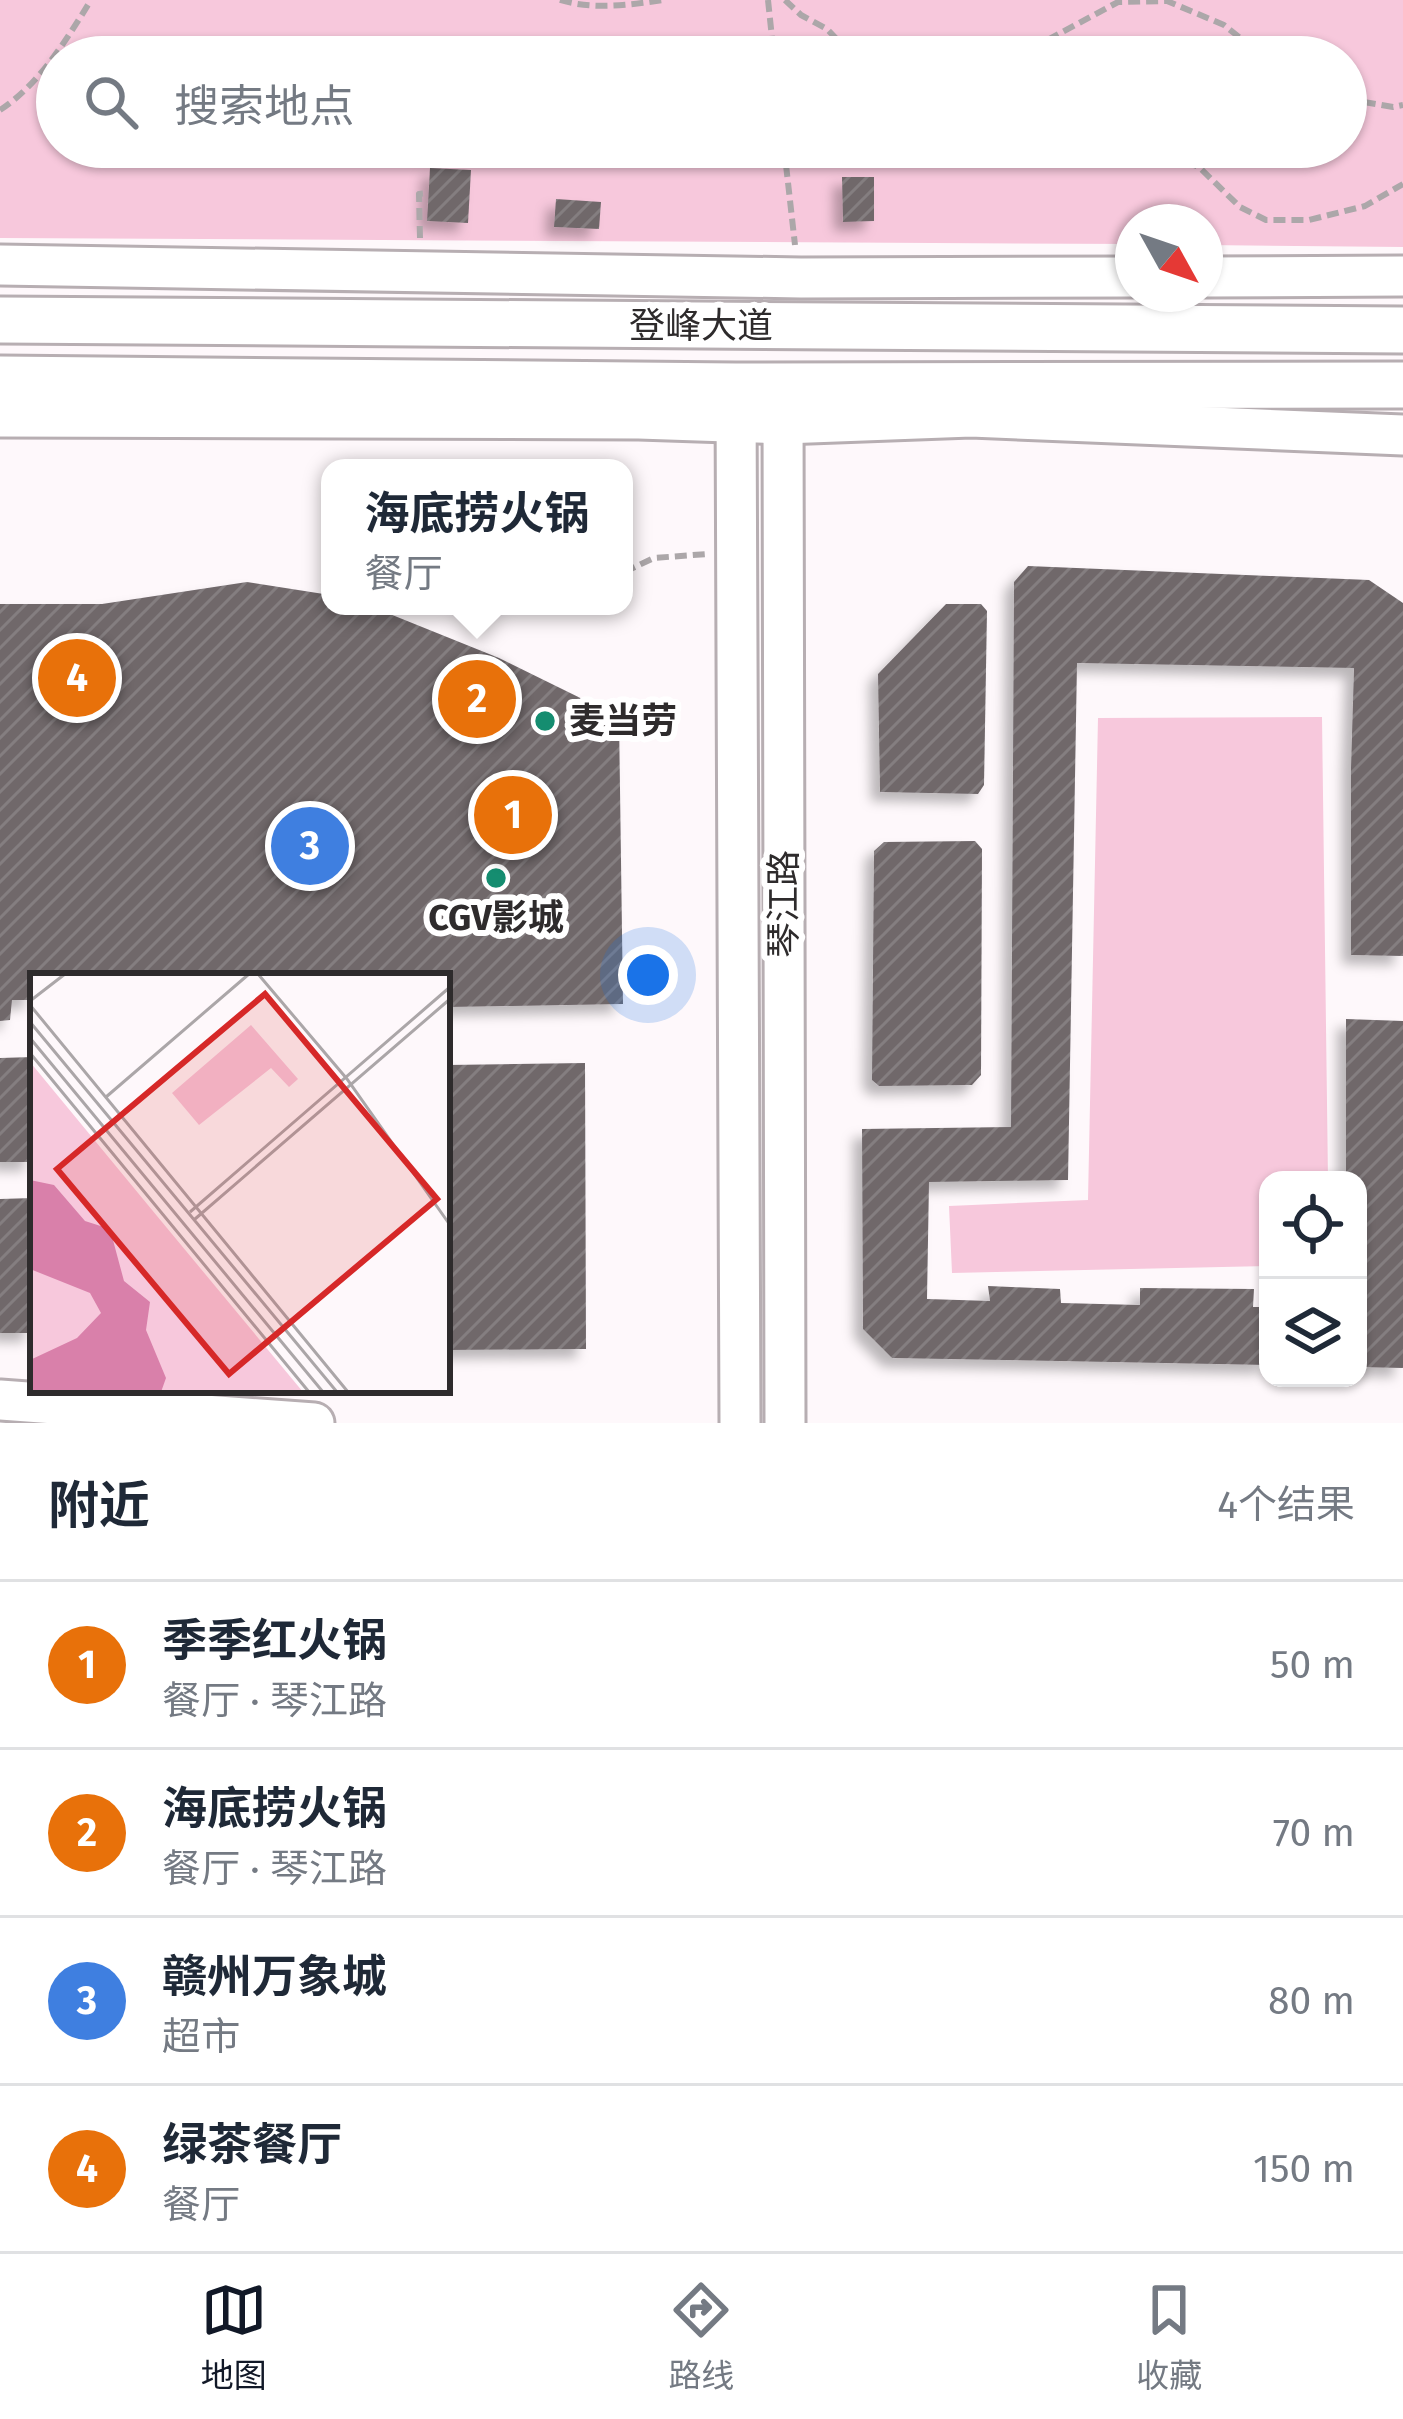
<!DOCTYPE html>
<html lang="zh">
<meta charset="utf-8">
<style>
:root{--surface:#fff;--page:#f6f6f7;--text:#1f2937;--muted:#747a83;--line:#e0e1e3;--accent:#111827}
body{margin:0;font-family:"Fira Sans","Noto Sans SC",sans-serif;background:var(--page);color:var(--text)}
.controls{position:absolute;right:36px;bottom:36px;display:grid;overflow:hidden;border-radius:24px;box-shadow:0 3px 9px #0004}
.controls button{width:108px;height:108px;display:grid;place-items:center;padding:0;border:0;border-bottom:3px solid var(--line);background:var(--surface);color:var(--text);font:60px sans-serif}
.compass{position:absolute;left:1115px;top:204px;width:108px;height:108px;border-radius:50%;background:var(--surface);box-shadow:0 3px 9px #0004;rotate:130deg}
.you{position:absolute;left:648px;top:975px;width:42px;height:42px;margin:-30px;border:9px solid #fff;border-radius:50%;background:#1a73e8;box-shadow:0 0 0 18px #1a73e833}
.badge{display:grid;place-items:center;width:78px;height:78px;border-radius:50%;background:var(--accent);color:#fff;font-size:39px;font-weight:700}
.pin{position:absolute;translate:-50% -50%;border:6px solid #fff;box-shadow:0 3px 12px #0006}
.popup{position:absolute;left:321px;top:459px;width:312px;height:156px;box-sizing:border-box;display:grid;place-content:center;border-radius:24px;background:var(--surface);filter:drop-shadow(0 3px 9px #0005);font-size:39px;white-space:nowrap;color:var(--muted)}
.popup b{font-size:45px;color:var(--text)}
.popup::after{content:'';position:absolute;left:50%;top:100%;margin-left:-24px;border:24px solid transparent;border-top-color:var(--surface)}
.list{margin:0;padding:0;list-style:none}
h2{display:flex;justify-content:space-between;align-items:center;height:156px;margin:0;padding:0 48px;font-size:51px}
h2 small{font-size:39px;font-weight:400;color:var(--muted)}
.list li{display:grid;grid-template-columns:78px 1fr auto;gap:36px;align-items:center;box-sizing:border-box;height:168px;padding:0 48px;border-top:3px solid var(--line)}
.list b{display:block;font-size:45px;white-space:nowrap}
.list p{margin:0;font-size:39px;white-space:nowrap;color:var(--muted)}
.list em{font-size:39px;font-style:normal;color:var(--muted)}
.icon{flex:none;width:66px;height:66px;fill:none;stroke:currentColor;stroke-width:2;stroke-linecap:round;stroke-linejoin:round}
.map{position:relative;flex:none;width:1403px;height:1423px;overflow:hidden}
.search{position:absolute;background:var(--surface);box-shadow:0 3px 9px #0004;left:36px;right:36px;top:36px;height:132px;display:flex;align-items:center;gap:30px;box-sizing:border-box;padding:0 42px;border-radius:66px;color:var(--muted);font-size:45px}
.sheet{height:828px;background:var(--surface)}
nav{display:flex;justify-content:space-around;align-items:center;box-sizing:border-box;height:168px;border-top:3px solid var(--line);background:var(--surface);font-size:33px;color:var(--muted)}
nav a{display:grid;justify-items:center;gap:6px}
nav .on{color:var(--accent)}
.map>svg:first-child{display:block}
.green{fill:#f7c8dc;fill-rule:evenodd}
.building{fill:url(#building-hatch);filter:url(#shadow)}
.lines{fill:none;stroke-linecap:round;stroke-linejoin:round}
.secondary-casing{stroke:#b7aeb2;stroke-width:45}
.primary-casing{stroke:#b7aeb2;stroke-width:51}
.path{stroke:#aca7a9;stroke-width:6;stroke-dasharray:12 6;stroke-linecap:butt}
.secondary{stroke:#fff;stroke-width:39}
.primary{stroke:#fff;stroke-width:45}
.poi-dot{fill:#158d70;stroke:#fff;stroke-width:4.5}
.labels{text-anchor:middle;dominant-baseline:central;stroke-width:12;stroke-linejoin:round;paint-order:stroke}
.street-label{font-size:36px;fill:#2e2b2c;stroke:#fff}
.poi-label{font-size:36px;font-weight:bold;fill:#2e2b2c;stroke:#fff;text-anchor:start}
.inset-road{fill:none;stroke:#aba6a8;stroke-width:3}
.view{fill:#d62828;fill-opacity:0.15;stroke:#d62828;stroke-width:6}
.inset-edge{fill:none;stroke:#2e2b2c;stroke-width:6}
</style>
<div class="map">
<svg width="1403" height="1423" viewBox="0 0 1403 1423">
<defs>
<pattern id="building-hatch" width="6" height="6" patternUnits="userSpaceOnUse" patternTransform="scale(3)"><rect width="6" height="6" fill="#70686b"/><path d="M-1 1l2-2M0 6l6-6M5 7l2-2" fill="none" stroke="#847e80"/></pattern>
<filter id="shadow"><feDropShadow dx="-9" dy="9" stdDeviation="6" flood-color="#0004"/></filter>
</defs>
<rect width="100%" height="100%" fill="#fef8fb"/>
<!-- green -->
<g class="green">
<path d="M0,0H1403V247L1205,245V222H1133V244L0,238ZM57,57H1346V147H57Z"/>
<path d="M1322,717L1328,1180H1268V1266L952,1273L949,1206L1088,1200L1098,718Z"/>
</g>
<!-- building -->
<g class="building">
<path d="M430,168L471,170L468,223L427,221Z"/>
<path d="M842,177H874V221L843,222Z"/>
<path d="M556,199L601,202L599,229L554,227Z"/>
<path d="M1028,566L1369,580L1403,603V956L1351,955V768L1354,668L1077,663L1068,1180L929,1182L927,1299L990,1301L988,1286L1060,1289L1061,1303L1140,1305V1288L1254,1289L1253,1307H1268V1365L892,1358L863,1329L862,1129L1011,1127L1014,582Z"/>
<path d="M247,582L330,595V606H370L499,658L619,717L623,1004L447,1007V976H33V1000H12L10,1020L0,1021V604H102Z"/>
<path d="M946,604H981L987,611L984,785L978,794L880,792L878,674Z"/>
<path d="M975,841L982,849L981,1075L972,1085L879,1086L872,1080L874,851L884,842Z"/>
<path d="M1346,1019L1403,1021V1368L1358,1367V1180H1346Z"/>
<path d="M33,1057V1162H0V1058Z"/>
<path d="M585,1063L586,1349L447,1350V1065Z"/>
<path d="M33,1198V1333H0V1199Z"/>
</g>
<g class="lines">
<defs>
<g id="secondary">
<path d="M0,265L801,278L1133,277"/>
<path d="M1205,277L1403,276"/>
<path d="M736,397L740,1423"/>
<path d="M783,402L785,1423"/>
<path d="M0,417L639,419L783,424L971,417L1403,435"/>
<path d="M0,1400L314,1423"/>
</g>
<g id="primary">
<path d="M0,320L1403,330"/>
<path d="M0,379L736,386L1403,385"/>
</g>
</defs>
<!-- secondary casing -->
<use href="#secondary" class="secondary-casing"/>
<!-- primary casing -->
<use href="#primary" class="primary-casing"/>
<!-- path -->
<g class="path">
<path d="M560,0C593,10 629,5 663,0"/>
<path d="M768,0L774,57"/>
<path d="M785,0L801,15L827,29L854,57"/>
<path d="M1016,57L1118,2L1167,1L1224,25L1264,57"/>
<path d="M1346,99L1393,107L1403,105"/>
<path d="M0,110C39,85 67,39 91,0"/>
<path d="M784,147L795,245"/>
<path d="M1116,147L1158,151L1199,167L1240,207L1266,220H1309L1365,206L1403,184"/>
<path d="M420,238L419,194L429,193"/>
<path d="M624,572L654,558L707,554"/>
</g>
<!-- secondary -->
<use href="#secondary" class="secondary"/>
<!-- primary -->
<use href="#primary" class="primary"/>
</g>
<!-- markers -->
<g class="poi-dot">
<circle cx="545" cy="721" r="12"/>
<circle cx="496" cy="878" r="12"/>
</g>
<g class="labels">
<!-- street labels -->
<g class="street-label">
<text x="701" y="326">登峰大道</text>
<text transform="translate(784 904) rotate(-90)">琴江路</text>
</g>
<!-- poi labels -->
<g class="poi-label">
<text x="569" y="721">麦当劳</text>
<text x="496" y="918" text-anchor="middle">CGV影城</text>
</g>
</g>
<!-- overview -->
<g transform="translate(30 973)">
<rect width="420" height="420" fill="#fef8fb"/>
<path d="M221,52L268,106L259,114L241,95L169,152L142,120ZM0,89L127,243L273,419H0Z" fill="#f7c8dc"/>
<path d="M0,207L24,212L55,248L80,256L94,308L120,329L116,357L136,405L131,419H0V387L47,365L71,340L60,320L0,296Z" fill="#d980aa"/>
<path class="inset-road" d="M228,1L317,106L420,252M0,28L35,1M0,32L318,419M0,49L307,419M0,65L293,419M0,80L279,419M76,124L219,1M160,239L420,14M165,246L420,26"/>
<path class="view" d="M235,21L407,226L199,401L27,196Z"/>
<rect width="420" height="420" class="inset-edge"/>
</g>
</svg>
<div class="controls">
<button><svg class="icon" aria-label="locate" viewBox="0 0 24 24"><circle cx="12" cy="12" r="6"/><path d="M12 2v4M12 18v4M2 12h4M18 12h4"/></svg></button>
<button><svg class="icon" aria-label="layers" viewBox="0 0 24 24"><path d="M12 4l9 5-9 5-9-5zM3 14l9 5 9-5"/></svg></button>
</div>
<svg class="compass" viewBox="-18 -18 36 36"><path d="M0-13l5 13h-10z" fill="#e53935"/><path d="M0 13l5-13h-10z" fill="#747a83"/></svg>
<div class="you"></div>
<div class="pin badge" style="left:513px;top:815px;background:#e8710a">1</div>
<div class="pin badge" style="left:477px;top:699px;background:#e8710a">2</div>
<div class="popup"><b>海底捞火锅</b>餐厅</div>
<div class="pin badge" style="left:310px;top:846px;background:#3f7fe0">3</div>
<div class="pin badge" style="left:77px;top:678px;background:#e8710a">4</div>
<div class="search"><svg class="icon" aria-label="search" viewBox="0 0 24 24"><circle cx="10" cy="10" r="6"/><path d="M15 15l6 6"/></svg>搜索地点</div>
</div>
<section class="sheet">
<h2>附近<small>4个结果</small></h2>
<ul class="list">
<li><span class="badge" style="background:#e8710a">1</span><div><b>季季红火锅</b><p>餐厅 · 琴江路</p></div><em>50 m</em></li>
<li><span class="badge" style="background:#e8710a">2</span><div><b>海底捞火锅</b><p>餐厅 · 琴江路</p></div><em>70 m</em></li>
<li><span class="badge" style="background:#3f7fe0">3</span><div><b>赣州万象城</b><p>超市</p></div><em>80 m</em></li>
<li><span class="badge" style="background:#e8710a">4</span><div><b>绿茶餐厅</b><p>餐厅</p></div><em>150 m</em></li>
</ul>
</section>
<nav>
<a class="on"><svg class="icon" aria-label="map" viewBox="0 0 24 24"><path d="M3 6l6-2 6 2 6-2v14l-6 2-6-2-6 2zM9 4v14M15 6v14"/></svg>地图</a>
<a><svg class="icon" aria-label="directions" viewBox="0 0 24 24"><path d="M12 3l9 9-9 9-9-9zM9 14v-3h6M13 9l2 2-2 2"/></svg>路线</a>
<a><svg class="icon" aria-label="saved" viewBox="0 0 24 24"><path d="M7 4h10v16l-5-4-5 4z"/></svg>收藏</a>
</nav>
